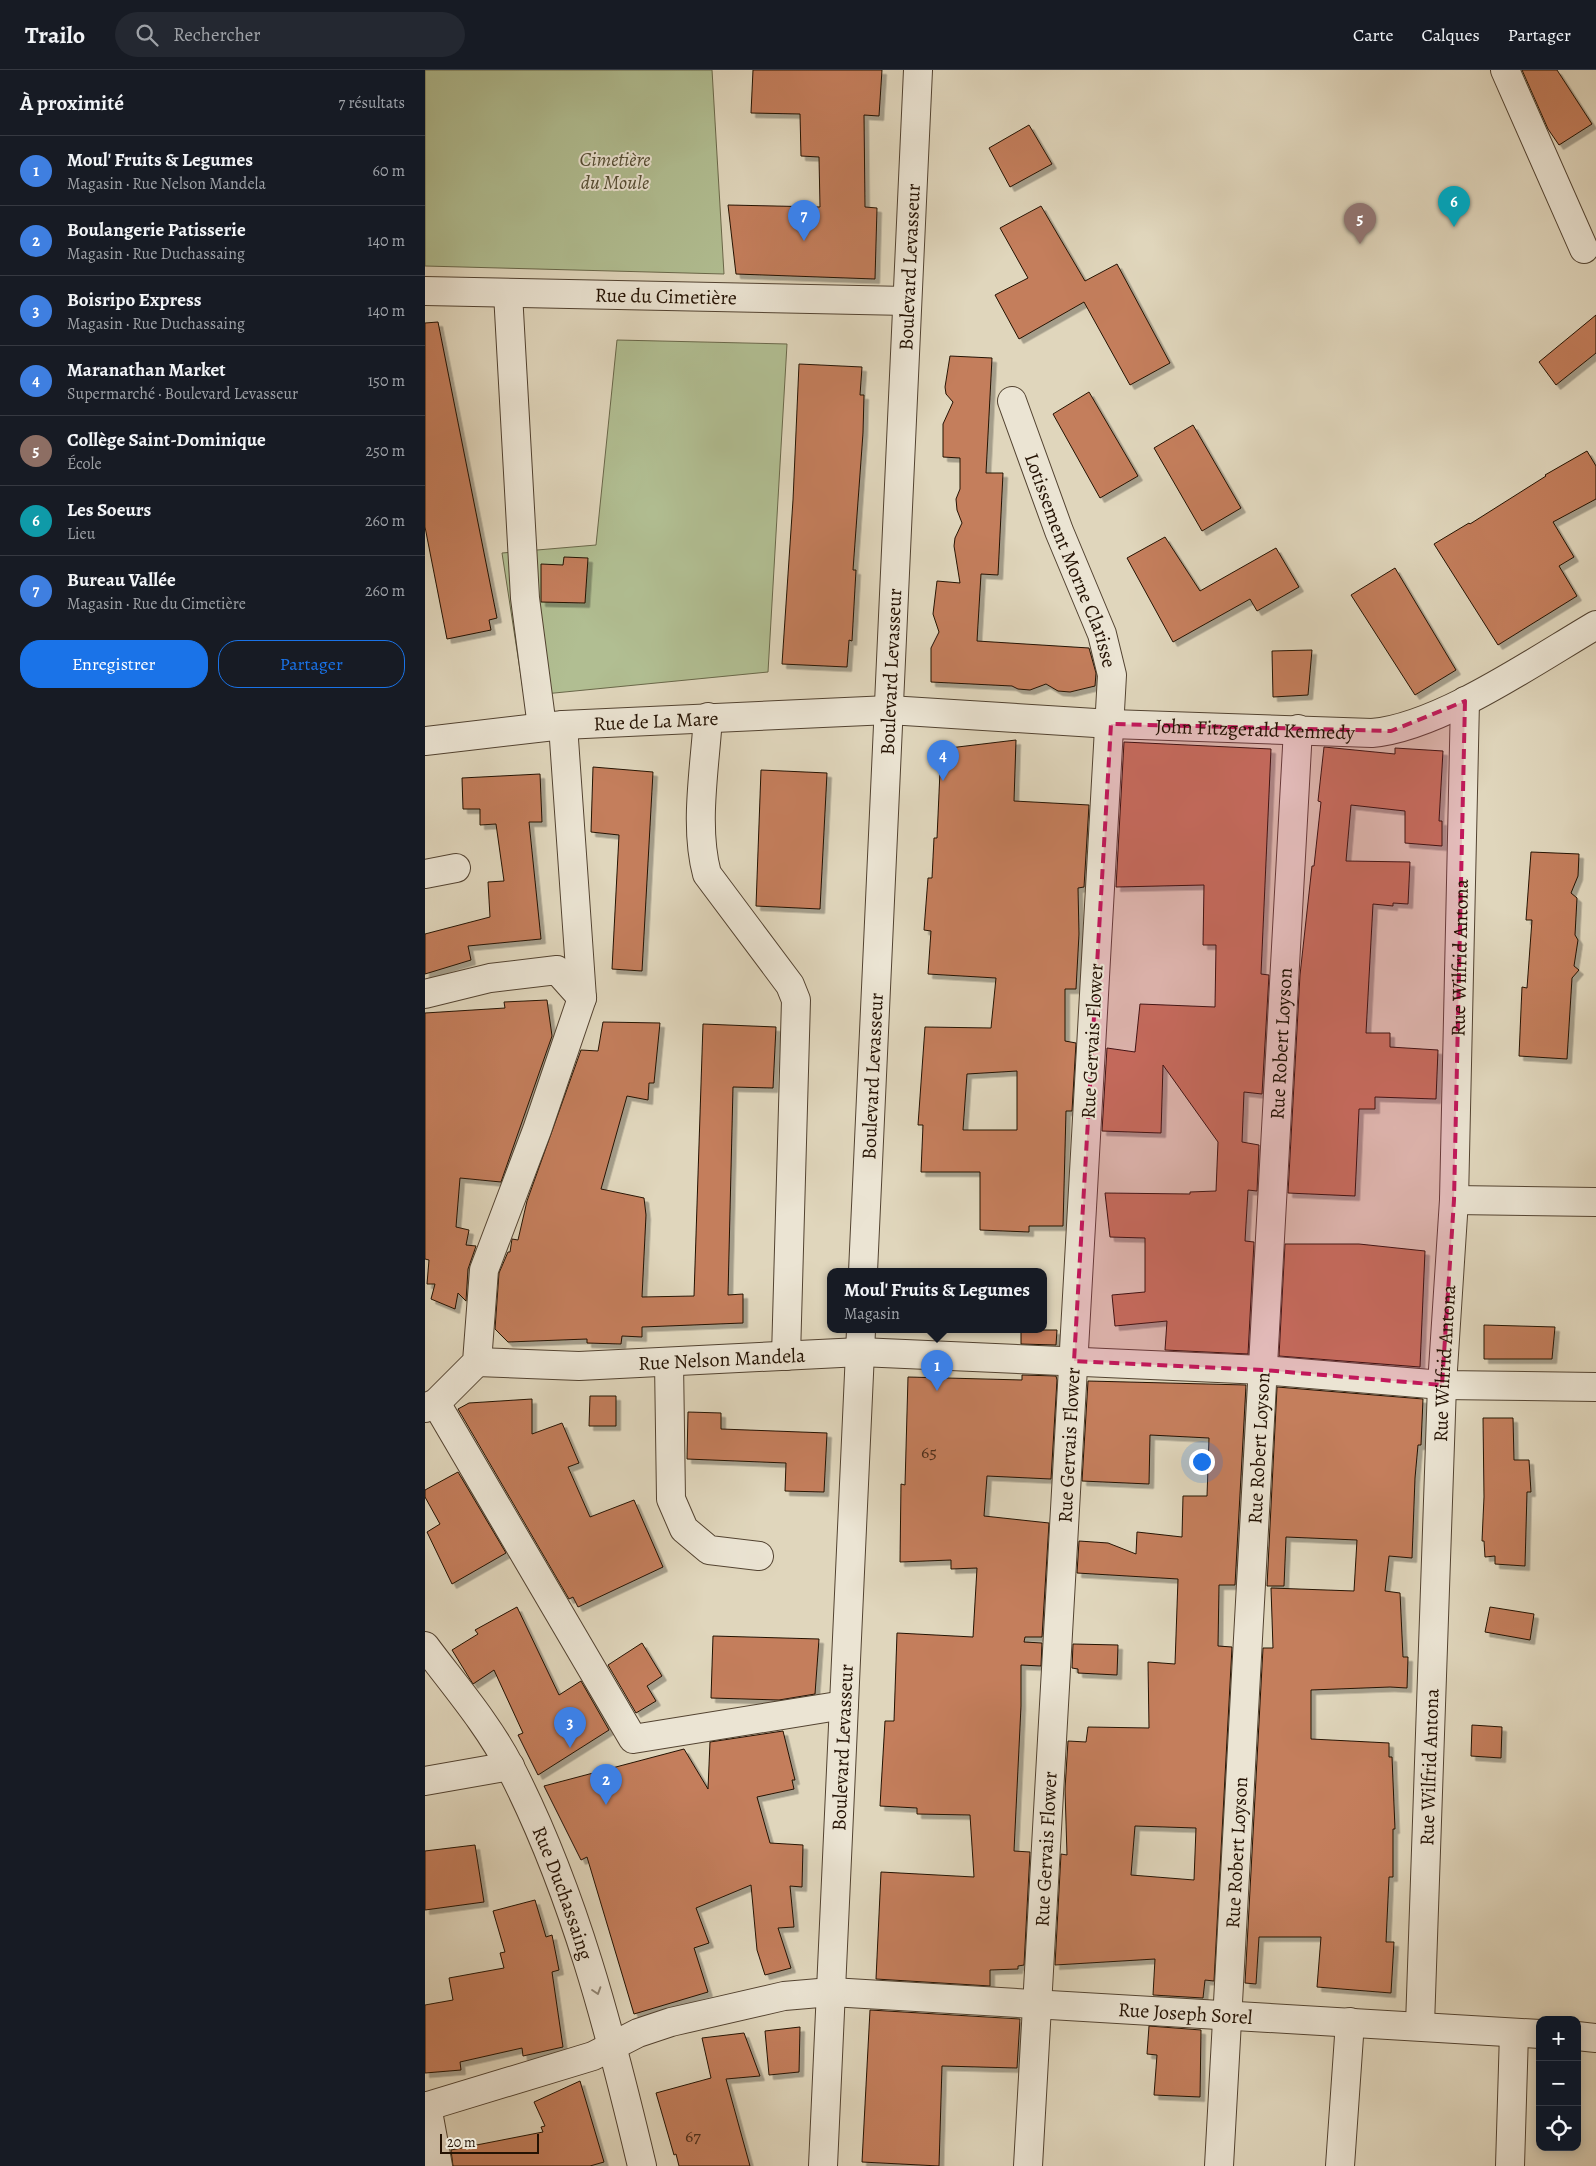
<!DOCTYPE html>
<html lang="fr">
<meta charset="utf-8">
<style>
:root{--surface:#171b24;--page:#242831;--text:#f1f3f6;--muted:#9ea1a6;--line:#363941;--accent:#1a73e8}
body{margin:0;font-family:Alegreya,serif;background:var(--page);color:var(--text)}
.controls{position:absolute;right:15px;bottom:15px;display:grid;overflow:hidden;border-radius:10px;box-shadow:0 2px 12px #0003}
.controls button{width:45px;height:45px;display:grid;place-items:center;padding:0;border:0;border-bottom:1px solid var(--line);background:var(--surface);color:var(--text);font:25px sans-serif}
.scale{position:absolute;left:15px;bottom:12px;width:99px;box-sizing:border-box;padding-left:5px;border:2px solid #241203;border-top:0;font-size:14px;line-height:18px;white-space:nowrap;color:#241203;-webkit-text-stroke:4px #ebe4d3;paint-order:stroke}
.you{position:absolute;left:776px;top:1391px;width:18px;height:18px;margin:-12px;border:4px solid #fff;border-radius:50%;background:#1a73e8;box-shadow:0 0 0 8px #1a73e833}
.badge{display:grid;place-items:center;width:32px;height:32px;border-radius:50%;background:var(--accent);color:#fff;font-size:16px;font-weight:700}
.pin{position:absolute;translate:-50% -41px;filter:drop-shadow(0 1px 2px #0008)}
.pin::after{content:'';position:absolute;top:26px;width:18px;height:15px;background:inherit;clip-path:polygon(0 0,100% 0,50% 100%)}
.popup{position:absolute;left:402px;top:1198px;width:220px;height:65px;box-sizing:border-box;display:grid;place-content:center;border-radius:10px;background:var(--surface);filter:drop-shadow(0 1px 4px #0005);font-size:16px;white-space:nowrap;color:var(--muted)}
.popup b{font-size:19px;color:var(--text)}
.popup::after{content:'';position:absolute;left:50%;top:100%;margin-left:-10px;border:10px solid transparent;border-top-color:var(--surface)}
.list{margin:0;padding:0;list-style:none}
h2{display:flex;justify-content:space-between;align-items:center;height:65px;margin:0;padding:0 20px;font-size:21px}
h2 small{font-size:16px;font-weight:400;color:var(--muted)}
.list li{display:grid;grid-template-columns:32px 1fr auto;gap:15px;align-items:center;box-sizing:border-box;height:70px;padding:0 20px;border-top:1px solid var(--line)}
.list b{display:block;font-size:19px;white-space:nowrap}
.list p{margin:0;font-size:16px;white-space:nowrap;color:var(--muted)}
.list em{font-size:16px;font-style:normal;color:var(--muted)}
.actions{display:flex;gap:10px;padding:15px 20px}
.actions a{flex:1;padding:11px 0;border:1px solid var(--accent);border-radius:20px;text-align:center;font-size:18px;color:var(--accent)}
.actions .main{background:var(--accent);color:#fff}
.icon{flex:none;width:28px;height:28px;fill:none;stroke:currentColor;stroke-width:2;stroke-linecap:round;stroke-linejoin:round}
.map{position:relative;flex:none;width:1171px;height:2096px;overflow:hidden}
header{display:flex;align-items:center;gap:30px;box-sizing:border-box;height:70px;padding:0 25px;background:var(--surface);border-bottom:1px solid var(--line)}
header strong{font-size:24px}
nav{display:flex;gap:28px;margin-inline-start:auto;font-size:18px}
.search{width:350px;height:45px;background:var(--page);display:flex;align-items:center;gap:12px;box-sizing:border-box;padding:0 18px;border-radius:28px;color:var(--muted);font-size:19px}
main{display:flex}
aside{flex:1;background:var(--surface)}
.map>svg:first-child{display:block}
.green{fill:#b1be92;stroke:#6a684a}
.building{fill:#c47e5b;stroke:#241203;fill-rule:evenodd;filter:url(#shadow)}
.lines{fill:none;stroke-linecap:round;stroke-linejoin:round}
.minor-casing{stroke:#534331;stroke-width:30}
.minor{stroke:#ebe4d3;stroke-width:28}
.oneway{stroke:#918675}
.marked{fill:#c2185b;fill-opacity:0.2;stroke:#c2185b;stroke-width:4;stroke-dasharray:10 6;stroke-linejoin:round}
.labels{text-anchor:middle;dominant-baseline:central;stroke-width:4;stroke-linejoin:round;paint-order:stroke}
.number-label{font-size:18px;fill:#4c2d19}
.park-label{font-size:20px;font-style:italic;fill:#554e35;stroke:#ebe4d3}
.street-label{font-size:20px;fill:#241203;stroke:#ebe4d3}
</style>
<header>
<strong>Trailo</strong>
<div class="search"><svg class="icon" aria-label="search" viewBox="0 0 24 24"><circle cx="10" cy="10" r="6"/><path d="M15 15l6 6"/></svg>Rechercher</div>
<nav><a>Carte</a><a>Calques</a><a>Partager</a></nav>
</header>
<main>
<aside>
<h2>À proximité<small>7 résultats</small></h2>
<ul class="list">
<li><span class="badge" style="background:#3f7fe0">1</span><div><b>Moul' Fruits &amp; Legumes</b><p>Magasin · Rue Nelson Mandela</p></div><em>60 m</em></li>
<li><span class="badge" style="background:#3f7fe0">2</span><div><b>Boulangerie Patisserie</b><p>Magasin · Rue Duchassaing</p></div><em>140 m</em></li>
<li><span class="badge" style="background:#3f7fe0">3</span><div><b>Boisripo Express</b><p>Magasin · Rue Duchassaing</p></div><em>140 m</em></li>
<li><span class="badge" style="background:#3f7fe0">4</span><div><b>Maranathan Market</b><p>Supermarché · Boulevard Levasseur</p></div><em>150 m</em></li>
<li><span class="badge" style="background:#8d6e63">5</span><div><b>Collège Saint-Dominique</b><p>École</p></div><em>250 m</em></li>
<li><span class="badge" style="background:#0f9aa8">6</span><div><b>Les Soeurs</b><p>Lieu</p></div><em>260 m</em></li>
<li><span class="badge" style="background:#3f7fe0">7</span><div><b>Bureau Vallée</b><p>Magasin · Rue du Cimetière</p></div><em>260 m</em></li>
</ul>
<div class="actions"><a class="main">Enregistrer</a><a>Partager</a></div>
</aside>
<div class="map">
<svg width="1171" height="2096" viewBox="0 0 1171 2096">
<defs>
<filter id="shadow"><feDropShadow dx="4.5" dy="4.5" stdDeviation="0" flood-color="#0004"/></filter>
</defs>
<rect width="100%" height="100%" fill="#e0d6bc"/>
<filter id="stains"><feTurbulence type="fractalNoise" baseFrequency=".004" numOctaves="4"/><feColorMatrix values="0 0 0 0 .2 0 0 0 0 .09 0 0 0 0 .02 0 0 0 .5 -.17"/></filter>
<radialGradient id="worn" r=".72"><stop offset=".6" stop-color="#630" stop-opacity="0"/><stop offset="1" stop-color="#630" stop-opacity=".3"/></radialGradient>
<!-- green -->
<g class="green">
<path d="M0,0H287L299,204L0,196Z"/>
<path d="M192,270L362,274L343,602L99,626L77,483L171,475Z"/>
</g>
<!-- building -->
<g class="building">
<path d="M328,0H457L454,46L439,45L440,137L452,138L450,209L311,204L303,135L395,137L394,87L376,86L375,44L326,43Z"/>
<path d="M1097,0H1132L1167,54L1134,75L1123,59Z"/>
<path d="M604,55L627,94L585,117L564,78Z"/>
<path d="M616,136L660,211L692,194L745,293L705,315L659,232L594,269L570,225L603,208L575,158Z"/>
<path d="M1171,245V283L1131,315L1114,292Z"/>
<path d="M13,252L72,548L64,550L66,560L22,569L0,457V253Z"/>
<path d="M525,286L567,288L561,403H578L573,505L556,504L552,571L664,578L671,603L670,616L645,622L633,621L621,614L605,620L593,619L587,616L506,612V578L514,562L508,544L512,511L535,513L529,476L530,468L537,453L532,440L531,429L535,419V388L518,387V354L528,332L521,324L520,317Z"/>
<path d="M374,294L437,297L435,325H439L438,363L428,500H431L427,571L424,570L422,597L357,594L368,430Z"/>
<path d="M664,322L713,406L675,428L628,344Z"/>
<path d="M768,355L816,438L777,461L729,378Z"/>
<path d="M1162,381L1171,396V429L1128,452L1149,487L1134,496L1152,526L1073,575L1009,474L1044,453L1045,454L1121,406L1120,405Z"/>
<path d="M740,467L775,521L851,478L874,517L832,541L825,529L748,572L702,488Z"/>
<path d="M139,487L163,488L160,533L116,532V494L138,495Z"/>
<path d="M970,498L1031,600L990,625L926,525Z"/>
<path d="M887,580L883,625L848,627L847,581Z"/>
<path d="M591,670L589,731L664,735L659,817L653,818L654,864L651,919H640V971L651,973L647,1041H641L638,1156H604V1162L555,1160V1102H496L498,1055H493L500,957L566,958L571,908L503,904L506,861L499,860L503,808H507L509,768H512L516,679ZM592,1001V1060H538L542,1004Z"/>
<path d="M699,672L846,679L836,904L844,905L837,1024L819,1022L817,1072L834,1075L832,1121L823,1120L820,1171L829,1172L823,1284L740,1280L742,1251L690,1256L687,1225L720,1222V1168L685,1167L680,1123L765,1124V1122L791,1121L793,1072L738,995L736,1063L677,1061L682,978L710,982L715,934L790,937L791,875H778L779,815L691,817Z"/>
<path d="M899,677L970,684V678L1018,681L1014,751H1017V776L980,773V741L926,735L921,791L985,792L983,834L968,833V836L948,834L941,963H965V977L1013,980L1011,1029L950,1027V1039H934L930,1126L863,1123L875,905L887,796H889L896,732L893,731Z"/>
<path d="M168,697L228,702L217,901L187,899L194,765L166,762Z"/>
<path d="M336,700L402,703L395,839L331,836Z"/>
<path d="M115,704L117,752H104L116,869L43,876L46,890L0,904V864L65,847L63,812L79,811L71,754L55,755V739H38L37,708Z"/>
<path d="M1106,782L1154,784L1153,806L1146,823L1152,828L1150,865L1153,870L1149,896L1154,900L1147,908L1142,989L1094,986L1097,917L1102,918L1107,850H1101Z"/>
<path d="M122,930L127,966L76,1112L35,1108L31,1157L44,1160L41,1175L51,1176L43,1199L41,1231L33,1223L30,1239L6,1229L10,1214H2L4,1190L0,1189V943L80,938L79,932Z"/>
<path d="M178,952L235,953L229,1013H224L223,1030L202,1026L176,1119L219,1128L221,1145L217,1227L269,1226L278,954L351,957L348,1018L308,1017L303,1225L318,1224V1253L217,1257V1267L197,1266L196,1274L162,1273V1269L83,1272L70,1259L74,1203L83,1182H85L87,1169L93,1170L102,1131L156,980L173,981Z"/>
<path d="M860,1174H934L1000,1181L995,1297L854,1286Z"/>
<path d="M1059,1255L1130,1257L1127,1289H1059Z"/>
<path d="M596,1260H632L631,1275L596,1274Z"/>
<path d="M597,1305L631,1306L632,1310L626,1409L562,1406L559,1446L624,1453L617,1567H600L599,1572L617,1573L616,1596L596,1595V1636L589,1781L605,1782L599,1895L593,1896V1899L565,1900V1916L451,1909L456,1802L549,1807L545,1745L492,1744V1738L455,1736L460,1651H469L472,1563L548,1567L552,1498L526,1499V1490L475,1492L476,1414L480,1415L483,1307L597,1310Z"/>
<path d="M663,1311L821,1315L810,1515H794L793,1576L807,1577L789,1911L780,1910L778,1928L728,1925L730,1889L630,1895L636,1784L642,1785L640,1719L643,1671L661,1672L663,1657L724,1658L723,1592L750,1594L753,1509L652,1503L654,1471L683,1473L711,1484L712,1462L757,1467L758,1426H782L784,1368L725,1365L724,1414L657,1411ZM710,1756L771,1758L769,1810L706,1805Z"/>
<path d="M852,1317L998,1329L996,1375H993L990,1408L987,1488L964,1486L960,1521L975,1523L978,1587H983L982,1618L965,1617L886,1620V1669L964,1673V1687H967L970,1759H968V1807H964L961,1872H969L966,1923L892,1917L896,1867H834L831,1914L820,1913L838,1578H848L846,1518L929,1521L932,1470L861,1467L859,1516H842Z"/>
<path d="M165,1326H191V1356H164Z"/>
<path d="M107,1329V1364L137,1353L154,1393L143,1397L165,1447L209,1430L238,1497L153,1537L148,1527L144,1529L33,1339L44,1333Z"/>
<path d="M263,1342L296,1343V1359L402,1363L399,1422L360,1421L361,1393L262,1389Z"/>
<path d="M1058,1348H1088L1089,1390H1104L1106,1422H1102L1100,1496L1070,1494V1486L1060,1487L1059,1471H1057L1059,1427Z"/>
<path d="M33,1402L81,1483L27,1514L2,1462L15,1454L0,1427V1420Z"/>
<path d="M92,1537L134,1625L156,1611L184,1660L113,1705L93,1665L98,1663L69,1600L48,1614L27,1580L53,1564L50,1560Z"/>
<path d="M1065,1537L1109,1544L1105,1570L1060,1562Z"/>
<path d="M288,1566L394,1569L390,1624L354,1630L286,1628Z"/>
<path d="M217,1573L237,1606L222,1616L231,1631L211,1643L183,1595Z"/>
<path d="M648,1574L693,1575L692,1605L653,1603V1599L647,1598Z"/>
<path d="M1047,1655L1077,1657L1076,1688L1046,1686Z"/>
<path d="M358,1661L370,1710H367L369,1719L332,1727L345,1773L378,1775L377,1817L365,1816L369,1857L353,1858L366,1898L340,1905L332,1880L326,1815L271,1838L284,1873L269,1878L283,1922L209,1944L162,1787L156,1790L119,1716L259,1679L283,1719L285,1672Z"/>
<path d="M50,1775L59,1832L0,1840V1781Z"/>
<path d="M110,1830L121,1867L127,1865L134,1900L127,1902L138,1977L98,1986L97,1978L35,1992L36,2000L0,2003V1935L28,1930L24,1908L79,1898L75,1883L80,1882L68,1841Z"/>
<path d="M445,1940L595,1949L592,1998L517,1996L514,2096L437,2092Z"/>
<path d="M724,1956L776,1960L775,2027L729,2025L732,1985L722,1984Z"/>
<path d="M375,1957L374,2002L344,2005L340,1961Z"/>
<path d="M319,1963L335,2006L301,2009L325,2096H254L251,2084L249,2085L231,2023L286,2008L277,1968Z"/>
<path d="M155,2011L179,2092L165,2096H28L26,2080L118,2062L116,2057L120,2056L109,2032Z"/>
</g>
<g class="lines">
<defs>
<g id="minor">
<path d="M1080,0L1159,179"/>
<path id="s1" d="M0,221L482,231"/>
<path d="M83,223L100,528L117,657"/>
<path id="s2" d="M587,331L634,461L677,564L687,605L603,2096"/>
<path d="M283,647C280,697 269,756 282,804L365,915L371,930L361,1286"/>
<path d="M138,655L157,928"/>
<path id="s3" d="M0,671L138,655L464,640L686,654L947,663C1015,657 1111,590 1171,555"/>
<path d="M0,804L31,798"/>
<path d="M0,924L65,908L132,900L157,928L112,1060L59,1200L52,1292L11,1333L0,1338"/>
<path d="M1029,1130L1171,1132"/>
<path id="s4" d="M438,1202L493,0"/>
<path id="s5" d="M52,1292L154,1296L435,1282L838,1300L1017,1315L1171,1317"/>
<path d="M244,1292L246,1429L259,1459L284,1480L334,1486"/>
<path d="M11,1333L208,1669L419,1635"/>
<path id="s6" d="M0,1576C29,1615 63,1654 85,1697C149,1821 185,1961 217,2096"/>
<path d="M0,1711L85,1696"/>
<path id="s7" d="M995,1955L1017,1315L1029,1130L1040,631"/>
<path d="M1152,1966L1171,1968"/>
<path d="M2,2036L13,2096"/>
<path id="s8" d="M0,2037L168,1986L213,1963L246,1952L359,1926L406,1922L1115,1964"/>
<path id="s9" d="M398,2096L436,1260"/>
<path id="s10" d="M794,2096L873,659"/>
<path d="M915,2096L925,1952"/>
<path d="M1085,2096L1089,1963"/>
</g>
</defs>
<!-- minor casing -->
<use href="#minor" class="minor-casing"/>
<!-- minor -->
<use href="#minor" class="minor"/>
</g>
<!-- one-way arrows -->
<defs><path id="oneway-chevron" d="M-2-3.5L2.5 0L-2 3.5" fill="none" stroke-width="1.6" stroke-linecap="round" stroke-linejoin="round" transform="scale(1.25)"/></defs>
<use class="oneway" href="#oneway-chevron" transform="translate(172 1921) rotate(72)"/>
<!-- marked area -->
<path class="marked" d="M1040,631L1029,1130L1017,1315L838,1300L649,1291L686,654L966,661Z"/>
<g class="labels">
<!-- number labels -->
<g class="number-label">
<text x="504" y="1382">65</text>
<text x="268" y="2066">67</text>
</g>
<!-- park labels -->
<g class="park-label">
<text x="190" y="89">Cimetière<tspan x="190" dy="23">du Moule</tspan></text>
</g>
<!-- street labels -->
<g class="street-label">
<text stroke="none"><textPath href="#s4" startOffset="1006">Boulevard Levasseur</textPath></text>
<text stroke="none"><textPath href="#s1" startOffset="241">Rue du Cimetière</textPath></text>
<text stroke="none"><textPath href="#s2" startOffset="170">Lotissement Morne Clarisse</textPath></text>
<text stroke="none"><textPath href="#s4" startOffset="601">Boulevard Levasseur</textPath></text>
<text stroke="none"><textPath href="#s3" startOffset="232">Rue de La Mare</textPath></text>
<text stroke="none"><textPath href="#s3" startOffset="832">John Fitzgerald Kennedy</textPath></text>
<text stroke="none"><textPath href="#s7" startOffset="1068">Rue Wilfrid Antona</textPath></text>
<text transform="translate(667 971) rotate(-87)">Rue Gervais Flower</text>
<text stroke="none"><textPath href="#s10" startOffset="1124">Rue Robert Loyson</textPath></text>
<text stroke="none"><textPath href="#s4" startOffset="196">Boulevard Levasseur</textPath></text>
<text stroke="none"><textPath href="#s5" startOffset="245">Rue Nelson Mandela</textPath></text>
<text stroke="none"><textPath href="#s7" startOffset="662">Rue Wilfrid Antona</textPath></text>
<text transform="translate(644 1375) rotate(-87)">Rue Gervais Flower</text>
<text stroke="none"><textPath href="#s10" startOffset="719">Rue Robert Loyson</textPath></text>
<text stroke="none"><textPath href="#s9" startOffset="419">Boulevard Levasseur</textPath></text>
<text stroke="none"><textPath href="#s7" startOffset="258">Rue Wilfrid Antona</textPath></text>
<text transform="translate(621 1779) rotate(-87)">Rue Gervais Flower</text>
<text stroke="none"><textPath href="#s10" startOffset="314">Rue Robert Loyson</textPath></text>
<text stroke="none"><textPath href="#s6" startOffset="285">Rue Duchassaing</textPath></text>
<text stroke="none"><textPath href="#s8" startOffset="779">Rue Joseph Sorel</textPath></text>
</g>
</g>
<rect width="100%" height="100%" filter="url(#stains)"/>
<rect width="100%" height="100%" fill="url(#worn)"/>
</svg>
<div class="controls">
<button>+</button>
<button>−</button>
<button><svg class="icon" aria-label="locate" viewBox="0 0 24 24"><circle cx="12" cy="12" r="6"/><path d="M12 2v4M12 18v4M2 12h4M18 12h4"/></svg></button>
</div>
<div class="scale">20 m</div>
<div class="you"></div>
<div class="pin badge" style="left:512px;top:1321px;background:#3f7fe0">1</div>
<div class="popup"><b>Moul' Fruits &amp; Legumes</b>Magasin</div>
<div class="pin badge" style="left:181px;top:1735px;background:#3f7fe0">2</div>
<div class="pin badge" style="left:145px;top:1678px;background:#3f7fe0">3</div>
<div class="pin badge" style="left:518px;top:711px;background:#3f7fe0">4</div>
<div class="pin badge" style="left:935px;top:174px;background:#8d6e63">5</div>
<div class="pin badge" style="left:1029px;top:157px;background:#0f9aa8">6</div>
<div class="pin badge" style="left:379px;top:171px;background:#3f7fe0">7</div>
</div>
</main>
